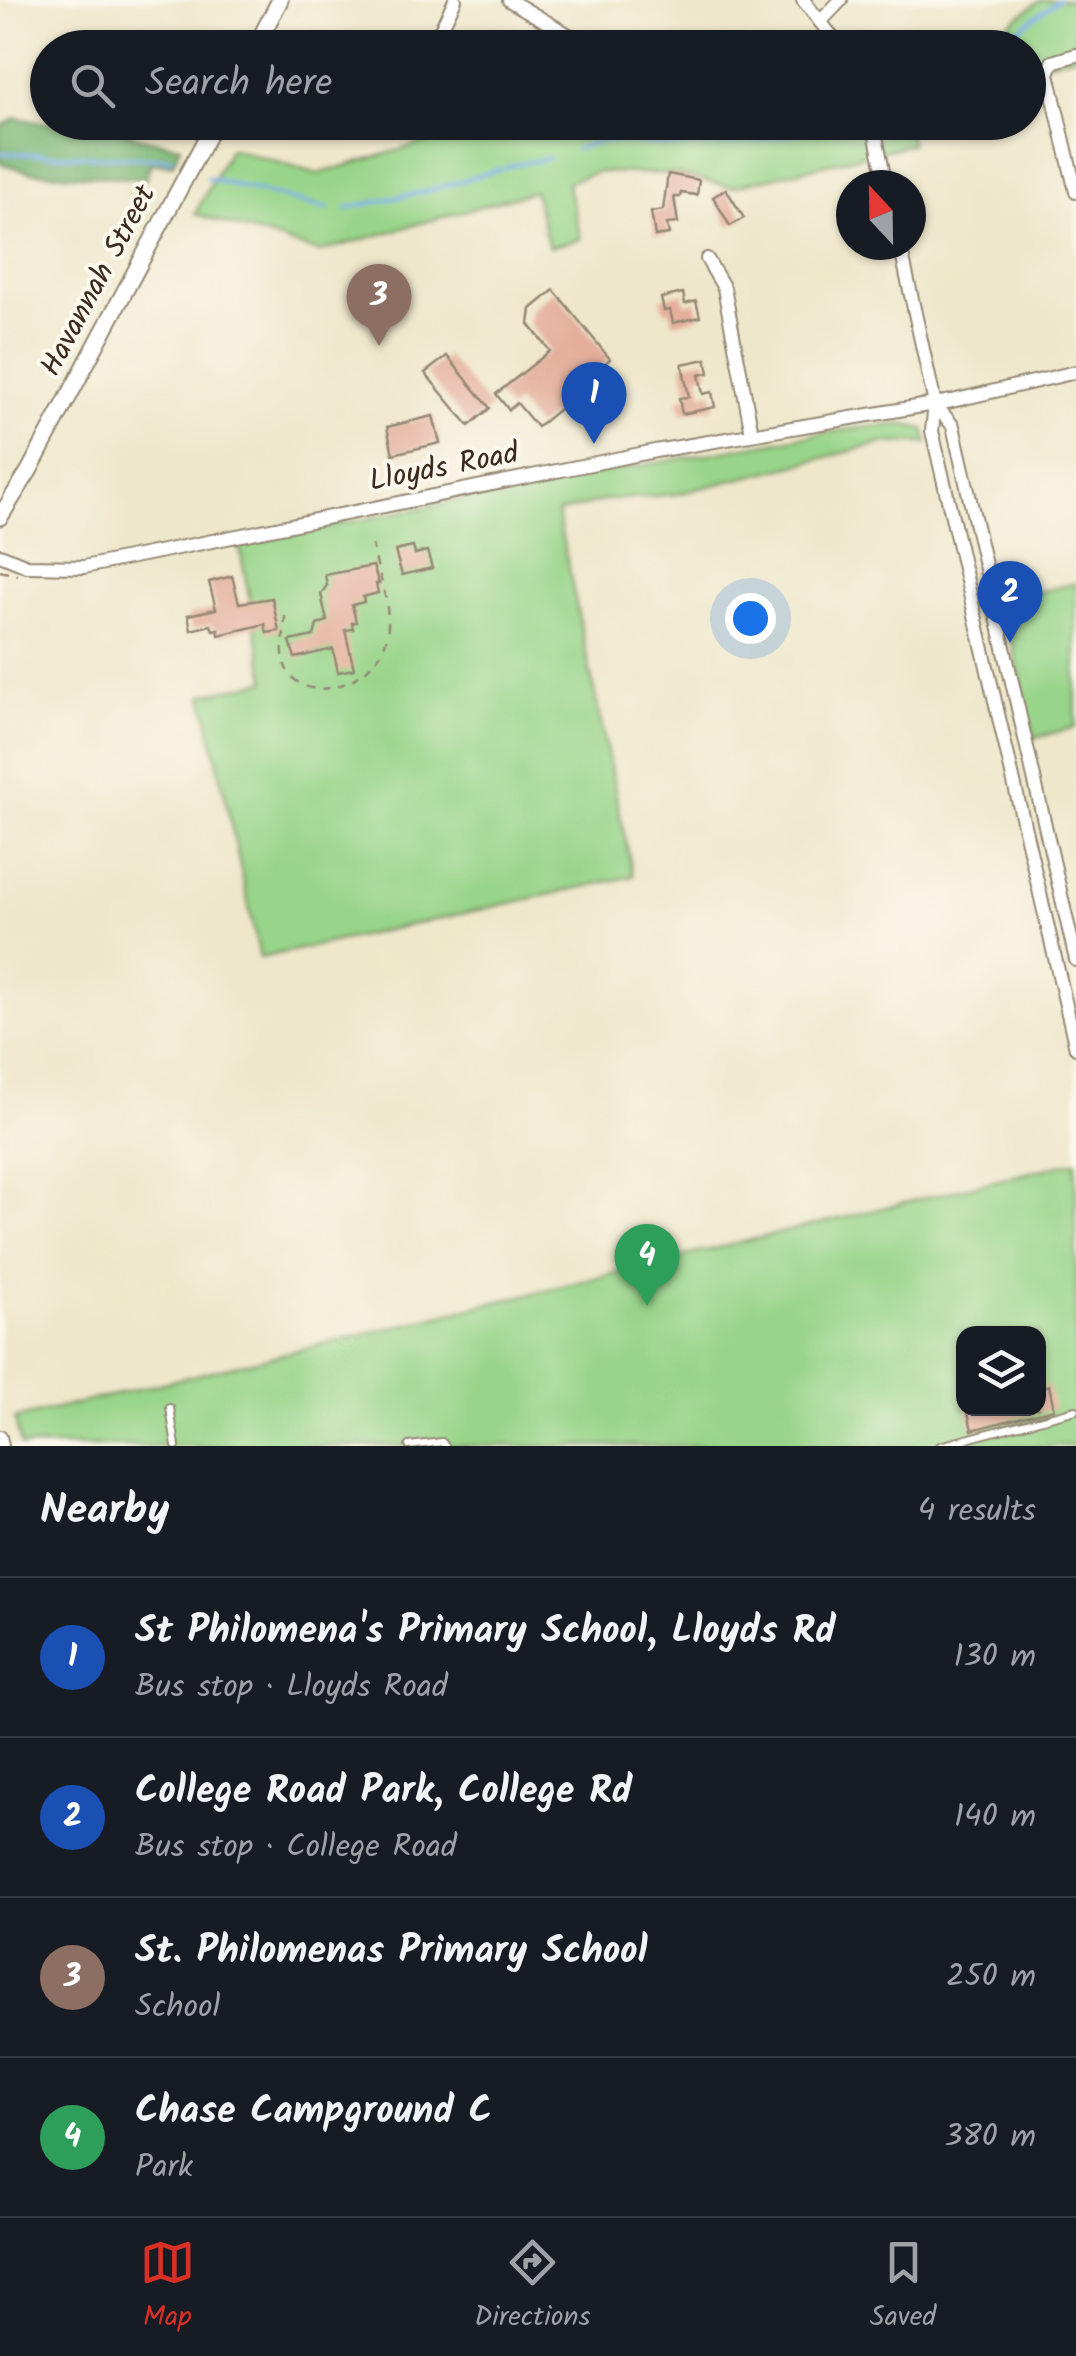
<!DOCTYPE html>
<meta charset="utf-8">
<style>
:root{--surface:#171b24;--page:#20242c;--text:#f1f3f6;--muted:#9ea1a6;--line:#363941;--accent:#d93025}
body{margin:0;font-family:Kalam,sans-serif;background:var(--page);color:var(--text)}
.controls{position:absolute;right:30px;bottom:30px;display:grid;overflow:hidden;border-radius:20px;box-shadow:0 2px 8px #0004}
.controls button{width:90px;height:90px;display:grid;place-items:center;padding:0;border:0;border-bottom:2px solid var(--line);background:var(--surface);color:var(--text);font:50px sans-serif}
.compass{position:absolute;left:836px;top:170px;width:90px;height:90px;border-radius:50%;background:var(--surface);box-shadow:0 2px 8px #0004;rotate:338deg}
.you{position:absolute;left:750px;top:618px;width:35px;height:35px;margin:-25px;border:8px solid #fff;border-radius:50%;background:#1a73e8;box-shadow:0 0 0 15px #1a73e833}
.badge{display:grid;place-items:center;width:65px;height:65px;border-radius:50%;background:var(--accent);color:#fff;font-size:32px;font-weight:700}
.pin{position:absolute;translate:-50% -82px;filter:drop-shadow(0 2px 5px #0008)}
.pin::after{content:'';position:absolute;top:52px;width:35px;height:30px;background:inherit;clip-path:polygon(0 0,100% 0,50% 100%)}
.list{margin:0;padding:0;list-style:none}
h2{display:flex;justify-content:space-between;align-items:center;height:130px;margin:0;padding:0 40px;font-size:42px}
h2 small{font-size:32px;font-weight:400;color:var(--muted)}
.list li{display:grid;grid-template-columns:65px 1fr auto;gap:30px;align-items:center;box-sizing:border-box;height:160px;padding:0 40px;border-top:2px solid var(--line)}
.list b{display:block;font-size:38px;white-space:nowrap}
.list p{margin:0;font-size:32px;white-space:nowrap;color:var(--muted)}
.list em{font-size:32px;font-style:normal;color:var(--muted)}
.icon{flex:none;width:55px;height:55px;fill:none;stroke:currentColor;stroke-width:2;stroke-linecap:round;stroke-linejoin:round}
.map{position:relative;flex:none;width:1076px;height:1446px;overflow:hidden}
.search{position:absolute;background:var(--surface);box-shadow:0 2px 8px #0004;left:30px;right:30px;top:30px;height:110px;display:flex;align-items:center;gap:25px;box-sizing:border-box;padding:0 35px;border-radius:55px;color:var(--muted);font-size:38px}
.sheet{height:770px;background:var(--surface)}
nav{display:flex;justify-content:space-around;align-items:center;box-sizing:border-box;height:140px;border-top:2px solid var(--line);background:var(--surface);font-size:28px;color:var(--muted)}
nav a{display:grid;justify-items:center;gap:5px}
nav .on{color:var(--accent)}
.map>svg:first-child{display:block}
.green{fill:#98d489;stroke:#6a7f54;stroke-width:2.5;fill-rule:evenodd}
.forest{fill:#7ab675;stroke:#5a704a;stroke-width:2.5}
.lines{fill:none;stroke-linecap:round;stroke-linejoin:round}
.stream{stroke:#7eaee9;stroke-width:4}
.building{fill:#e4ae9b}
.service-casing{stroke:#958874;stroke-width:10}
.minor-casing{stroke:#958874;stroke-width:16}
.tertiary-casing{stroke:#958874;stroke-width:19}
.path{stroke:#958874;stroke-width:2.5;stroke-dasharray:8 8;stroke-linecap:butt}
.service{stroke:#fff;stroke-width:6}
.minor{stroke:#fff;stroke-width:12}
.tertiary{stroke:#fff;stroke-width:15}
.labels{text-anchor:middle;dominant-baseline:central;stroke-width:8;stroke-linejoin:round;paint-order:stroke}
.street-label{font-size:30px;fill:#3b2a1e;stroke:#fbf7ec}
</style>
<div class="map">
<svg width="1076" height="1446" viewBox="0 0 1076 1446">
<rect width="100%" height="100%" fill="#fbf7ec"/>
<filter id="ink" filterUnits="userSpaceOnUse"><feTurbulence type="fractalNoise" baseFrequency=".01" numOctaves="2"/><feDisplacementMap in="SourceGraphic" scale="20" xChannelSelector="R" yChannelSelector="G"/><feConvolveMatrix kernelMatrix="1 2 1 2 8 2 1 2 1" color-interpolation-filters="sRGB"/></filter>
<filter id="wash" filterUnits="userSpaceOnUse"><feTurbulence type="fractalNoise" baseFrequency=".0048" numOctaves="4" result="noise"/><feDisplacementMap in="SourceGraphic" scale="40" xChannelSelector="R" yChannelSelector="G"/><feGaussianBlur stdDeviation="2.25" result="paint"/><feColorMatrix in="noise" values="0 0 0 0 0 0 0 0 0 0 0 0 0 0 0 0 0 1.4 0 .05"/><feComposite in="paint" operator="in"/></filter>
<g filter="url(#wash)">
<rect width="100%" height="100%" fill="#efe7cb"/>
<!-- green -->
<g class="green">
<path d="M1041,0H1076V55L1029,68L1028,48H970L994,35Z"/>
<path d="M492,123H906L911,144L731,187L676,174L597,172L567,182L581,239L549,247L534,191L319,252L195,214L230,148L318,174Z"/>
<path d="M902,424L924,429L928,443H884L677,494L606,500L557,513L633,876L260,958L203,695L266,681L239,545C392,513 546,482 700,455C768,444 834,428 902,424Z"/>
<path d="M1076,583V727L1034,738L1002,600Z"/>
<path d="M1076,1161V1446H21L15,1419ZM964,1334H1038V1408H964Z"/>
</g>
<!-- forest -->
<path class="forest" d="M16,118L78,128L109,126L141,138L180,146L173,164H150L146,179L30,172L0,163V127Z"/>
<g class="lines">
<!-- stream -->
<g class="stream">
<path d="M993,48L1058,0"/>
<path d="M576,149C612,133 639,147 677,146C724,146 788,140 832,122"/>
<path d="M0,153L172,159"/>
<path d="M505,168C520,161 533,163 548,158"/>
<path d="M207,178L328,209"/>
<path d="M347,208L428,191L500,169"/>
</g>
</g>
<g id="blocks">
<!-- building -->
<g class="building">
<path d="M668,174L699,180L697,195L681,193L680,197H674L678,223L667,224L669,234L655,236L651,212L663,210Z"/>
<path d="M726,189L744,218L730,226L713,197Z"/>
<path d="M554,290L610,359L590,376L575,371L563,380L575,396L537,427L517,403L509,410L496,394L550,351L529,324L531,309Z"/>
<path d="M683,293L685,304L696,301L700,317L673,323L670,310L664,311L661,298Z"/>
<path d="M447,356L490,408L469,426L425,373Z"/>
<path d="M706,359L709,373L699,375L703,394L712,392L715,407L682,414L679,398L689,397L682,364Z"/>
<path d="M433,416L440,443L393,454L387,427Z"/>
<path d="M413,547L415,554L427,551L432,568L402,575L395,551Z"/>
<path d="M373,566L379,584H376L378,593L363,597L364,602L352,605L356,622L352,623L353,629L345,630L354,669L338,672L333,649L295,658L290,641L314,636L317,625L327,621L321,594L327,585L325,575Z"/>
<path d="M232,576L239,603L272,598L279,631L267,633L265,624L219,635L218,629L213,630L211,625L191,630L188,615L216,609L209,582Z"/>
<path d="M1049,1385L1054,1409L972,1430L967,1408H1038V1388Z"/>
</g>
</g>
</g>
<g filter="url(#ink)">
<use href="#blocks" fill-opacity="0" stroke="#958874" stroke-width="2.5"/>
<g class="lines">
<defs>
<g id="service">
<path d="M170,1408L176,1446"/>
<path d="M409,1446L442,1442L445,1446"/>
<path d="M940,1446L1076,1410"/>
</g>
<g id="minor">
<path d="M509,0L591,48"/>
<path d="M803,0L841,48"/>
<path d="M821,21L841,0"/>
<path d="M437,48L439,33L455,0"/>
<path d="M1076,55L1052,62L1048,74L1076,192"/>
<path d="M873,122L886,185"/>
<path d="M900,245L935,404L932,431L1076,1048"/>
<path d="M707,259L724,288L752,433"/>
<path d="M935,404L953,426L1076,960"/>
<path d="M0,555L27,566L84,567L655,451L952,401L1076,372"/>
<path d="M0,1437L2,1446"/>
</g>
<g id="tertiary">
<path d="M255,48L280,0"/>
<path d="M0,517L29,471L215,122"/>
</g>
</defs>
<!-- service casing -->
<use href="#service" class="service-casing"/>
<!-- minor casing -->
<use href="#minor" class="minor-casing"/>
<!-- tertiary casing -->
<use href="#tertiary" class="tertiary-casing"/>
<!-- path -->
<g class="path">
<path d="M0,571L17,575"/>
<path d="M285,616C285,633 279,655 287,670C311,712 381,676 387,636C392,607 378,573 372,545"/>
</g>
<!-- service -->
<use href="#service" class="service"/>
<!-- minor -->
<use href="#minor" class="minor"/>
<!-- tertiary -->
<use href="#tertiary" class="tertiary"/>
</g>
</g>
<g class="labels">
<!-- street labels -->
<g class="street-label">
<text transform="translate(99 281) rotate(-62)">Havannah Street</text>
<text transform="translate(444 468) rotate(-11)">Lloyds Road</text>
</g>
</g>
</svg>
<div class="controls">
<button><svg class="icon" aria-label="layers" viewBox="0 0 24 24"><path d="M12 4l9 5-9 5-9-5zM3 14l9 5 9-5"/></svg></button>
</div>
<svg class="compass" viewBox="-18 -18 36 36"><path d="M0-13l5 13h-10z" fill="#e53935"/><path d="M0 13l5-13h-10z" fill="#9ea1a6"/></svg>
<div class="you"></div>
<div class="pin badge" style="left:594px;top:444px;background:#1a4fb4">1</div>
<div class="pin badge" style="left:1010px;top:643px;background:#1a4fb4">2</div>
<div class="pin badge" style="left:379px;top:346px;background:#8d6e63">3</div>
<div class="pin badge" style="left:647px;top:1306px;background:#2e9e5b">4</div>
<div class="search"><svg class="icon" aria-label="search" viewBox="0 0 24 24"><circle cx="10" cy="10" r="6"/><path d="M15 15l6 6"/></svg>Search here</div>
</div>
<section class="sheet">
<h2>Nearby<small>4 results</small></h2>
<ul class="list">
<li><span class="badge" style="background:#1a4fb4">1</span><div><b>St Philomena's Primary School, Lloyds Rd</b><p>Bus stop · Lloyds Road</p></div><em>130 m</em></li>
<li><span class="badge" style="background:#1a4fb4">2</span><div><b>College Road Park, College Rd</b><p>Bus stop · College Road</p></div><em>140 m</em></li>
<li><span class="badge" style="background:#8d6e63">3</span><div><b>St. Philomenas Primary School</b><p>School</p></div><em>250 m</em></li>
<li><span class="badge" style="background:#2e9e5b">4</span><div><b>Chase Campground C</b><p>Park</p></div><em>380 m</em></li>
</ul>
</section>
<nav>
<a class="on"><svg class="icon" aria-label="map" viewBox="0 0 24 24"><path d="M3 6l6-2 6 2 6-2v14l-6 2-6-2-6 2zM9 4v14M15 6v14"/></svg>Map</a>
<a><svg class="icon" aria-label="directions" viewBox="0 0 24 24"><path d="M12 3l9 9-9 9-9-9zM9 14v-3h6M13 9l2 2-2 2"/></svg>Directions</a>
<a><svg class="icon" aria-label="saved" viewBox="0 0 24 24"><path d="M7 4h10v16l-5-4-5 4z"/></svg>Saved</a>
</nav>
